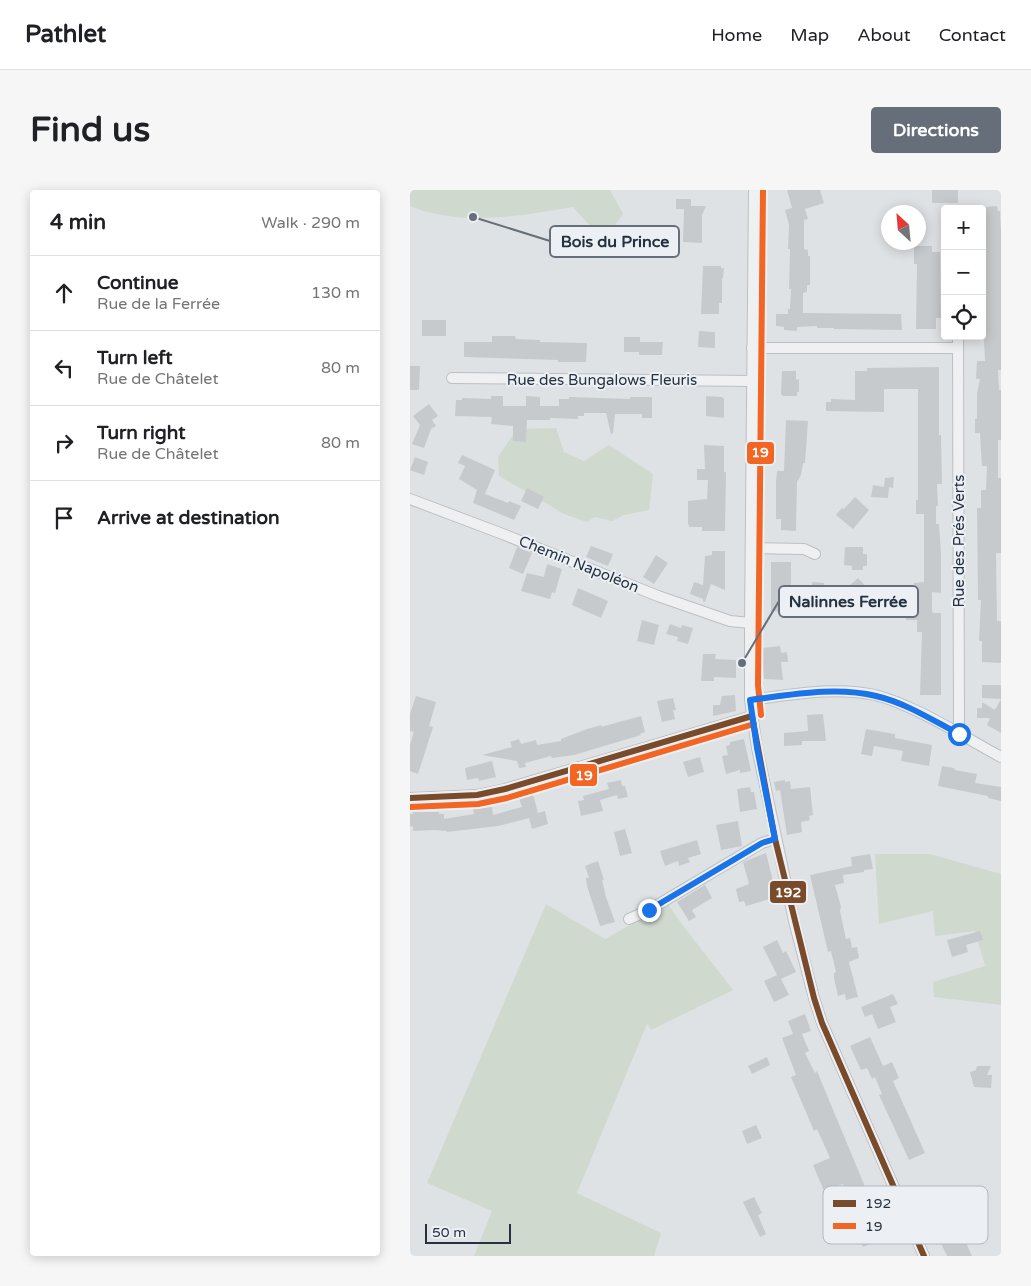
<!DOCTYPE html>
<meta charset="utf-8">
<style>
:root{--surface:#fff;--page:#f6f6f6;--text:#202124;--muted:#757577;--line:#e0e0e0;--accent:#666f79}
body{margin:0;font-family:"Varela Round",sans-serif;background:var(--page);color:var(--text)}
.controls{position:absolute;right:15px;top:15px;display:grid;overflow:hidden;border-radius:5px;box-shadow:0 2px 12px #0003}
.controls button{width:45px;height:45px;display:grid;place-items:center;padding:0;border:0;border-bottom:1px solid var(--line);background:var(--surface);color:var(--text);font:25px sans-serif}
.compass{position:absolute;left:471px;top:15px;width:45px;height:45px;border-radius:50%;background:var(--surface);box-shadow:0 2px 12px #0003;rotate:334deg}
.scale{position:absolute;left:15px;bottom:12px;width:86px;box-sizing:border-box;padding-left:5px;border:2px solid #25313f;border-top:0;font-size:14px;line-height:18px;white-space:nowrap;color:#25313f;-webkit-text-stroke:4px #ecf0f5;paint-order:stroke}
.stop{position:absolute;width:15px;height:15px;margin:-11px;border:4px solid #1a73e8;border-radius:50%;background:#fff}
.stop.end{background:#1a73e8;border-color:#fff;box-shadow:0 1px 5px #0008}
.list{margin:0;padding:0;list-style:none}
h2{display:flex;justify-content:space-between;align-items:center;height:65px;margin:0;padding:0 20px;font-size:21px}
h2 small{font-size:16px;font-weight:400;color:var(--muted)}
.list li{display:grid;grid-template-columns:32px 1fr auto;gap:15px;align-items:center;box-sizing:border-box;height:75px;padding:0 20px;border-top:1px solid var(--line)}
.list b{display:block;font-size:19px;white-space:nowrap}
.list p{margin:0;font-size:16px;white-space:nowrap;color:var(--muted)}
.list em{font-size:16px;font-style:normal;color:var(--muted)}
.icon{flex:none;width:28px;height:28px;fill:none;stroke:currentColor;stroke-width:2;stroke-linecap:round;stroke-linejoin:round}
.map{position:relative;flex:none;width:591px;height:1066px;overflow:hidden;border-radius:5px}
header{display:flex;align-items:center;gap:30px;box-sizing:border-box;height:70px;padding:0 25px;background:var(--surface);border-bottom:1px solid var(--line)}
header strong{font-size:24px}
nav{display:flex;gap:28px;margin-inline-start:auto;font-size:18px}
.intro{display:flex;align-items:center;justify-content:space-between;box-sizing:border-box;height:120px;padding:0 30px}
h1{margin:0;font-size:35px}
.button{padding:12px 22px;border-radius:5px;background:var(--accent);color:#fff;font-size:18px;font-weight:700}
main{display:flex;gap:30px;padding:0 30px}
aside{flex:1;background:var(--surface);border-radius:5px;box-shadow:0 2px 12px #0003}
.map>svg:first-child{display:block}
.green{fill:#d0d9ce}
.building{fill:#c7cacd}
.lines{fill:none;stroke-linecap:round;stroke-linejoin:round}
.street-casing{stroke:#bdc0c3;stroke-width:12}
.street{stroke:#eef0f2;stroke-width:10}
.bus-1-casing{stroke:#ecf0f5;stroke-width:10}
.bus-2-casing{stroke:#ecf0f5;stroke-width:10}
.bus-1{stroke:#7a4b2a;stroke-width:6}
.bus-2{stroke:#f26522;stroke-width:6}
.route{stroke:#1a73e8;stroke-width:6}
.labels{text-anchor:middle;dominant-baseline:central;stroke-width:4;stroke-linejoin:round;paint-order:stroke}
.street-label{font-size:15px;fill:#25313f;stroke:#ecf0f5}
.key{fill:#ecf0f5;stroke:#b0b7be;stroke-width:1}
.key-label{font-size:14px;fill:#25313f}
.leader{fill:none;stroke:#666f79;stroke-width:2}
.callout-dot{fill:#666f79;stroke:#ecf0f5;stroke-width:2}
.callout{fill:#ecf0f5;stroke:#666f79;stroke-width:2}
.callout-label{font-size:16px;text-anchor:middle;font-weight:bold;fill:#25313f}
.line-badge{stroke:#ecf0f5;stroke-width:2}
.badge-label{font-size:14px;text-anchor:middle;font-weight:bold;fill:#fff}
</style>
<header>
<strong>Pathlet</strong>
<nav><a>Home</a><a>Map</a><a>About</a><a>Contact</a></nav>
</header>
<div class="intro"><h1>Find us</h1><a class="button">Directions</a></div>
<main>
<aside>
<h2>4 min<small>Walk · 290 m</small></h2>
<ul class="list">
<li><svg class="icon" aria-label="ahead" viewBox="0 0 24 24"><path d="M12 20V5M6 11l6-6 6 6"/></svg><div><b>Continue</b><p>Rue de la Ferrée</p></div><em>130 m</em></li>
<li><svg class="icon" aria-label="left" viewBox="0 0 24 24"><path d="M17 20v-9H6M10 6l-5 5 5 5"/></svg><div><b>Turn left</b><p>Rue de Châtelet</p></div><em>80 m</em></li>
<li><svg class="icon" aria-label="right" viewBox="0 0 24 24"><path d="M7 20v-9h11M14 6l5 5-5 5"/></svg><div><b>Turn right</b><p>Rue de Châtelet</p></div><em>80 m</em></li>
<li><svg class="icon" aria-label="arrive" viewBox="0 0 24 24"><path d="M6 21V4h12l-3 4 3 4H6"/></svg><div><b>Arrive at destination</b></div></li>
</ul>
</aside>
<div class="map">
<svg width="591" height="1066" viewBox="0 0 591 1066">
<rect width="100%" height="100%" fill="#dfe2e5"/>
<!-- green -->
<g class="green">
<path d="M0,0H200L213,24L194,51L163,17C109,26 52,37 0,16Z"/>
<path d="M146,238L154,262L174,271L199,255L243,284L239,320L214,325L202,331L185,327L177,332L154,324L89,286L88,267L107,239Z"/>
<path d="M465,664H520L591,684V815L524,807L523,792L575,776L565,741L525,746L523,721L469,734Z"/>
<path d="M136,714L195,749L258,714L271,733L323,800L241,840L237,834L167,1003L251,1043L244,1066H64L82,1021L17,993Z"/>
</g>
<!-- building -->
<g class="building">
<path d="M377,0H410L414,13L395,19L398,29L394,30V59L398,60V66H400V95H397V102L393,103V123L491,124L492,140L424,139V138H407V136L387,137V141L374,140V137L366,136V124H378V119H380L381,99H379L380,59H378L379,35L375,20L382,18Z"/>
<rect x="522" y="0" width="26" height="13"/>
<path d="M266,9H281V16H296L292,25V53L273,52L274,19H266Z"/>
<path d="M587,16L588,21H590L591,42V180H588L589,200H591V250H588V288H591V363H586L587,431H591V473L572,472V451H569L571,410H568L567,318H571V300H576L577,276H572L570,243H565V229H567V203L570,189H566L567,171H575L574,150H572L574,22H576V17Z"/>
<path d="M504,56H522V62H530L531,128H526V139H506L507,74H504Z"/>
<path d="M293,76H311V78H314L313,88H312V113H309V124H291Z"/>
<rect x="12" y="130" width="24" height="16"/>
<path d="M289,141L305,142V158L288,157Z"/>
<path d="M82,146H105L106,149L130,150V152L177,153L176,172H148V170L54,167V152H82Z"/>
<path d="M214,147H230V152H253L252,165H229V162H214Z"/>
<path d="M0,176H10L9,200H0Z"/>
<path d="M529,177V245H531L532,294H527L528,316H526V334H529L531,363V403L522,402V421L523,423H531V505H510L512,442H507V430H496V420H504V393L514,392V324H506V310H508V199H474V222L416,221V212H421V209L445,210V181H457V178Z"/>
<path d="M372,181H386V190L389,189V202H387V206H373L371,204Z"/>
<path d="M81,206H93V216H116V206L130,207V216H149V209H159V207L220,209V207H242V228H232V224H205L203,243L201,244L196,223H174V226H168V229L140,228V230H117L116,252L103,251V236L81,234L82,227L45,226L46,210H52V208L81,209Z"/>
<path d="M296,206L312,207L314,209V228L296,226Z"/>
<path d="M19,214L28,226L22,230L26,236L21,239L14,258L2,254L10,235L3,226Z"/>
<path d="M376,230L398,231L395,273H393L391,285L387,292L386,341L371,340V329H366V292L367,281H374Z"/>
<path d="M294,255L314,256V282H316L315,341H292V337H279L278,333V311L297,309L298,290H287V279H295Z"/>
<path d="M52,265L85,280L75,304L98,313L99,311L111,316L104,330L63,313L67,300L49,289L55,276L48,273Z"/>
<path d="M5,267L18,272L14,285L0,280Z"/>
<path d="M484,287L483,298L479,297L478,308L461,307L463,295L474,297L475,288Z"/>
<path d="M117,298L134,307L128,319L111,311Z"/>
<path d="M445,307L459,320L443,339L426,325L432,318L434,319Z"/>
<path d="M181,356L203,364L198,376L176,367Z"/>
<path d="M107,357L122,363L113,384L99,378Z"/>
<path d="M435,357H453V364H457V376H453V380H442V376L434,375Z"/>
<path d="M302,361H315V400L301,394L295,412L293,411V409L280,404L284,392L293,395L295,366L302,365Z"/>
<path d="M246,365L258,373L244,394L233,387Z"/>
<path d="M361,372H381V401L402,397V392L414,393L413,419H381V422L361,421Z"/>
<path d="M137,374L152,379L145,403L142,402L140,409L111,401L117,383L134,387Z"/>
<path d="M448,388L459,400L457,401L461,406L436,427L422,412Z"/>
<path d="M168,398L198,411L191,428L162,415Z"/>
<path d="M232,430L249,435L244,455L227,451Z"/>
<path d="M260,434L271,438L272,435L283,438L278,454L267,451L268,447L256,444Z"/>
<path d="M370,456L371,463L377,462L378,472H371L373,490L354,489L352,458Z"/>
<path d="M293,464H306L305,469L326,470V488L304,487V491H291Z"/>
<path d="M572,495H591V509L572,508Z"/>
<path d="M325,505L326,521L303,526V515H310L312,506Z"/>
<path d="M6,506L26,512L19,536L23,537L8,584L0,581V555L4,542L0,541V524Z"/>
<path d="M263,508L266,520H263L265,529L252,532L247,511Z"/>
<path d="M591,509V543L577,535L580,528H567V518H572V512L585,520Z"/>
<path d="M413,524L416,551H392V555L374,556V543L398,541L397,525Z"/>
<path d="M231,526L235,542L230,544L231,545L164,565L142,568L141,566L115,573L116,577L109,578L107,571L72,565L102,557L100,552L109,549L111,554L126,550L127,555L151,551V549L177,539L192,535L191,537Z"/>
<path d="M456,539L485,544V548L522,555L519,576L491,571L493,561L464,556L462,566L451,564Z"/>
<path d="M334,549L341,581L330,583V580L316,584L312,566L318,565L316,556L320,555V552Z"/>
<path d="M290,567L294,582L278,587L273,572Z"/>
<path d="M82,571L86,587L69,591L68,588L57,590L55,578Z"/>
<path d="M532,576L544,578L545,580L567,584L565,593L591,597V611L578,608V606L528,596Z"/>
<path d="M211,590L212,596H215L218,607L208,609L207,605L190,610L193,621L171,626L168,611L174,610L173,606L199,599L197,593Z"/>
<path d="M375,590V592L380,591L381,599L400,597L403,625L399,626L400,630L391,632L392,642L377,645L370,600L366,601L364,592Z"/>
<path d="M340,597L341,602H344L347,619L330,622L327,599Z"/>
<path d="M123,604L128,623L135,621L138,634L122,639L119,628L88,636L37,642V641L25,640L3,641V636L0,637V624H3V622H29V624H34V629L64,624L63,619L82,617L83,625L112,617L109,608Z"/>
<path d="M328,631L332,656L311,660L306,635Z"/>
<path d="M215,639L222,663L210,666L204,642Z"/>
<path d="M287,650L291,664L278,668L280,672L269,676L268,671L255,676L250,661Z"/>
<path d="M356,663L367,707L336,716L334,711L329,712L326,699L339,694L333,672Z"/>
<path d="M460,664L463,679L454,680V682L433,685L434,693L425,695L431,717L430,721L436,749L440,748L442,758L447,757L449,768L439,772L448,807L436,810L435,804L428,806L424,788V783L426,782L421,761L418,762L400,685L442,676L441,667Z"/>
<path d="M188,671L194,690H192L196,707L205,732L190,736L177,696L176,688H179L175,676Z"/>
<path d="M295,695L302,708L282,720L286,727L279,731L267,712Z"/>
<path d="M570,741L573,750L556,755L558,762L542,767L537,750Z"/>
<path d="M367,750L373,763L376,761L386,782L371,789L379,805L364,812L354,791L367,785L353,757Z"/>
<path d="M483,804L488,814L480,817L486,832L468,839L462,824L455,827L451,817Z"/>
<path d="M395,824L401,841L392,844L399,861L395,863L405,883L407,881L458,1004L440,1010L433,994L414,1001L403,975L420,968L407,939L404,941L381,887L386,885L372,848L383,844L378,831Z"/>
<path d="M460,847L473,876L482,872L489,888L483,891L515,963L499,970L469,905L472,904L465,887L462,889L457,878L451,880L440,856Z"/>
<path d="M357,867L360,875L342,884L338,876Z"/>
<path d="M567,876H581L577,885H582L581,898L564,897L560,882L566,880Z"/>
<path d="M346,935L352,948L337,954L332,941Z"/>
<path d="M344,1007L352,1023L348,1025L356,1044L350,1047L333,1012Z"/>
<path d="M465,1025L474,1048L453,1057L443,1034Z"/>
<path d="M551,1042L562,1066H537L530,1051Z"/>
</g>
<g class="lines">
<defs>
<g id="street">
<path d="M344,0L340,433V510L347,558L384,731L404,808L412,833L514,1066"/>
<path d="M548,146L549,544"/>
<path d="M342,158H548"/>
<path d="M42,188L342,191"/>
<path d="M0,309L90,343L248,406L320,431L340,433"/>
<path d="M341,358L394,359L405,364"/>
<path d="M340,510C380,505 424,496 465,505C505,515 554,547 591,567"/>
<path d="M0,608L67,605L95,599L342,526"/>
<path d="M219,729L239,720L352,653L365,649"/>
</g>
</defs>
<!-- street casing -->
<use href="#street" class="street-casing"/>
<!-- street -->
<use href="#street" class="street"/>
<defs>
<g id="bus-1">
<path d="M342,526L365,649L404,808L412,833L514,1066"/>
<path d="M0,608L67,605L95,599L342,526"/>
</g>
<g id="bus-2">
<path d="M351,525L348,495L353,0"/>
<path d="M0,617L68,614L97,608L344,534"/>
</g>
</defs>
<!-- bus-1 casing -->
<use href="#bus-1" class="bus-1-casing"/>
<!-- bus-2 casing -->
<use href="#bus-2" class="bus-2-casing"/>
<!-- bus-1 -->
<use href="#bus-1" class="bus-1"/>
<!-- bus-2 -->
<use href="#bus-2" class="bus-2"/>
</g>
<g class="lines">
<!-- route -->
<path class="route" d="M239,720L352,653L365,649L347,558L340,510C380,505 425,496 466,506C496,513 522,530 549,544"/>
</g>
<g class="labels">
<!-- street labels -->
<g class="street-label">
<text x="192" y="190">Rue des Bungalows Fleuris</text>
<text transform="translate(549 351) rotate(-90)">Rue des Prés Verts</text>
<text transform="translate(169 374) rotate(22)">Chemin Napoléon</text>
</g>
</g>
<!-- legend -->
<rect x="413" y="996" width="165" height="58" rx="8" class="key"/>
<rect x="423" y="1010" width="23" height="7" fill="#7a4b2a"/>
<rect x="423" y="1033" width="23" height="6" fill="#f26522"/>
<g class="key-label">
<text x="455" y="1018">192</text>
<text x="455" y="1041">19</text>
</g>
<!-- callouts -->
<path class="leader" d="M63 27L140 51M332 473L369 411"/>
<g class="callout-dot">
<circle cx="63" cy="27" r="5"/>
<circle cx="332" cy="473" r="5"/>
</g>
<g class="callout">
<rect x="140" y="36" width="129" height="31" rx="5"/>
<rect x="369" y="396" width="139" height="31" rx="5"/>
</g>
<g class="callout-label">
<text x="205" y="57">Bois du Prince</text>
<text x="438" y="417">Nalinnes Ferrée</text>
</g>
<g class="line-badge">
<rect x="336" y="251" width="29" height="24" rx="5" fill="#f26522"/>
<rect x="159" y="573" width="29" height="24" rx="5" fill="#f26522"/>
<rect x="359" y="690" width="38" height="24" rx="5" fill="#7a4b2a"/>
</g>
<g class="badge-label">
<text x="350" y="267">19</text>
<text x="174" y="590">19</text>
<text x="378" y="707">192</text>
</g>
</svg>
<div class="controls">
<button>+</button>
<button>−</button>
<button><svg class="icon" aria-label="locate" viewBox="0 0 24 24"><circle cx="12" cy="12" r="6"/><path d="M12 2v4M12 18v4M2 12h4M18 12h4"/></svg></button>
</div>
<svg class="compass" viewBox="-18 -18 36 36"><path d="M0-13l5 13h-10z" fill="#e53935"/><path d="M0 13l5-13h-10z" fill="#757577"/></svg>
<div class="scale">50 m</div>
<div class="stop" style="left:549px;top:544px"></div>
<div class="stop end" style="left:239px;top:720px"></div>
</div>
</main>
